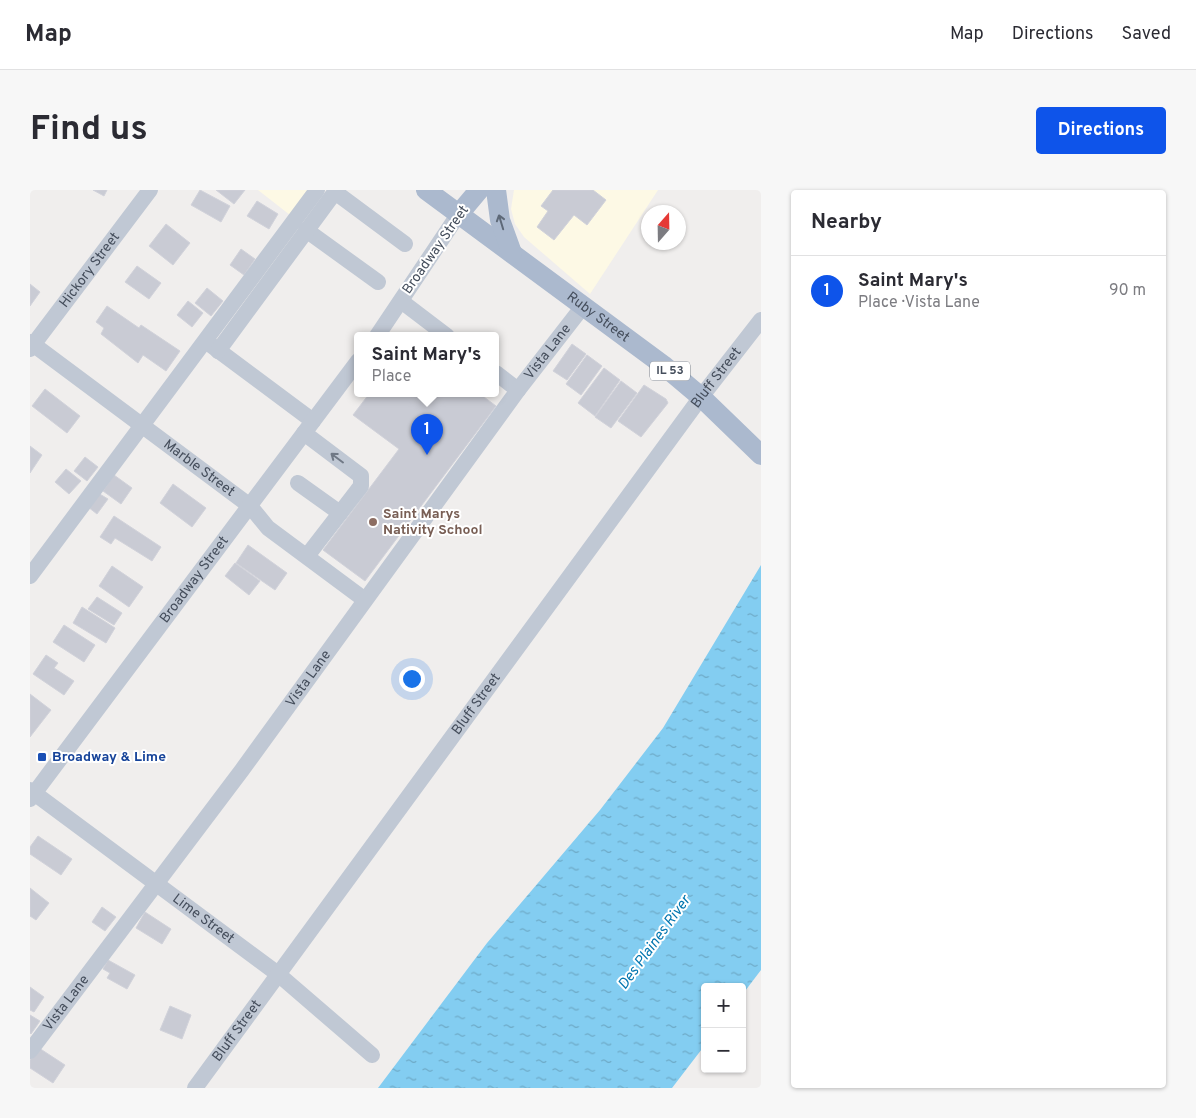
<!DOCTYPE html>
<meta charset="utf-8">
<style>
:root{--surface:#fff;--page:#f7f7f7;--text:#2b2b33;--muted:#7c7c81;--line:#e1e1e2;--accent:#0e54ea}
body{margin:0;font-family:Overpass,sans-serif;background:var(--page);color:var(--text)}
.controls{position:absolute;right:15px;bottom:15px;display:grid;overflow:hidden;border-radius:5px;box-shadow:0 1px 4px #0004}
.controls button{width:45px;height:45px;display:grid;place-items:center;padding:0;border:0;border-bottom:1px solid var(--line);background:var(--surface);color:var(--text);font:25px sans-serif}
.compass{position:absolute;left:611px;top:15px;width:45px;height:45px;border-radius:50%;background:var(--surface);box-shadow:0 1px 4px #0004;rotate:20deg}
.you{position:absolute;left:381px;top:488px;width:18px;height:18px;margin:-12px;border:4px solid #fff;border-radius:50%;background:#1a73e8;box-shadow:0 0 0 8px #1a73e833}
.badge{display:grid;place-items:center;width:32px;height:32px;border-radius:50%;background:var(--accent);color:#fff;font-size:16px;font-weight:700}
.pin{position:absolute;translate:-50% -41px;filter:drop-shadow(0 1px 2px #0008)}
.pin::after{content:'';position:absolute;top:26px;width:18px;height:15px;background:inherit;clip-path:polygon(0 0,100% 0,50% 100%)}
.popup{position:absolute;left:324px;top:142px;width:145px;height:65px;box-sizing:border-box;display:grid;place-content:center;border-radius:5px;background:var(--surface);filter:drop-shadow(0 1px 4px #0005);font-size:16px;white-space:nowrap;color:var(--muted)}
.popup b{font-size:19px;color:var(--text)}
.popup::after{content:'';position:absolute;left:50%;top:100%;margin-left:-10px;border:10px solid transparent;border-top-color:var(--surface)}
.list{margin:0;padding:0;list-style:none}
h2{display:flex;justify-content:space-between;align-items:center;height:65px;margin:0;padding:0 20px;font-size:21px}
h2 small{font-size:16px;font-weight:400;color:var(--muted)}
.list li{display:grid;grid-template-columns:32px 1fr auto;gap:15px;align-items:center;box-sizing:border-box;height:70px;padding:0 20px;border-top:1px solid var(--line)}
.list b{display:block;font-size:19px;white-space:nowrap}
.list p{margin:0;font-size:16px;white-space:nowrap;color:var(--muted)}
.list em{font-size:16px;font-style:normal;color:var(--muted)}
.map{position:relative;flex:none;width:731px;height:898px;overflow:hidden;border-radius:5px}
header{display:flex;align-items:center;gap:30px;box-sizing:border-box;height:70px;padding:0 25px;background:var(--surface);border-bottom:1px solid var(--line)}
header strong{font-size:24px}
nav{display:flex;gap:28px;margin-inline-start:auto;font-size:18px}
.intro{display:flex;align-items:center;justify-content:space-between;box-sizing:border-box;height:120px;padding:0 30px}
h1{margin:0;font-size:35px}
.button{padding:12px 22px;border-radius:5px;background:var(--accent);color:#fff;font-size:18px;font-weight:700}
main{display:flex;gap:30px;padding:0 30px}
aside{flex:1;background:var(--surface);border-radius:5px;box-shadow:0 1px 4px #0004}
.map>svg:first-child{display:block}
.commercial{fill:#fdf9e5}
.water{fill:url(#water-ripples)}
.building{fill:#c9cbd4;stroke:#d1d2da}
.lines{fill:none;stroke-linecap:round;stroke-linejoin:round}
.minor{stroke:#c0c8d4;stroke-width:16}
.major{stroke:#abb9ce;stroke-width:20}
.oneway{stroke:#5e6978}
.oneway2{stroke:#707986}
.education-dot{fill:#8d6e63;stroke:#fff;stroke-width:2}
.transit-dot{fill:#1a4fb4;stroke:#fff;stroke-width:2}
.labels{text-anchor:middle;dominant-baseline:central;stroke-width:4;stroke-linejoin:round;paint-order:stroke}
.shield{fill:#fff;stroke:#7d838d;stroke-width:1}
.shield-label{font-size:12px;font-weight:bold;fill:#454e5c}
.street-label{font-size:14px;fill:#454e5c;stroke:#fff}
.education-label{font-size:14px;font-weight:bold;fill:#785e54;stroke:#fff;text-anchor:start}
.transit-label{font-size:14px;font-weight:bold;fill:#164399;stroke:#fff;text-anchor:start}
.water-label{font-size:15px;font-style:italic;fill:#0477b0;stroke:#fff}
</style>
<header>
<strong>Map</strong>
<nav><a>Map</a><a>Directions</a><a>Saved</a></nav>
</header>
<div class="intro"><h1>Find us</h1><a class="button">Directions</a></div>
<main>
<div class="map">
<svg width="731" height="898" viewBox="0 0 731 898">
<defs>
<pattern id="water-ripples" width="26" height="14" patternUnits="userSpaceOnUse" patternTransform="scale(1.25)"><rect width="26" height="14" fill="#83cdf1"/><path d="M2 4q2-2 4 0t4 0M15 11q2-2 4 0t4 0" fill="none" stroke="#6da9c6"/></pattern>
</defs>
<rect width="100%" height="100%" fill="#f0eeed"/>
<!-- commercial -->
<g class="commercial">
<path d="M228,0H279L260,25Z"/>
<path d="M484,0H628L560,104L494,47L485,34L481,19Z"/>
</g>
<!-- water -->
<path class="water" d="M731,375V780L712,805V797H675V855L642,898H348L457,753L570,620L633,538Z"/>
<!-- building -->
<g class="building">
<path d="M63,0H77L74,6Z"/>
<path d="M170,0L200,16L191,32L161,15Z"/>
<path d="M186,0H215L204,14Z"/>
<path d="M523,0H563L576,10L557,35L544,25L524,50L507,37L518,21L511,16Z"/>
<path d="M227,11L248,24L239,39L217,26Z"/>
<path d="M136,34L160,53L143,75L119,56Z"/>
<path d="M211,59L225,69L214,85L200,75Z"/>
<path d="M107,76L131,93L119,109L95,92Z"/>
<path d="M0,94L10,102L0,116Z"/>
<path d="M177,98L193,111L181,126L165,113Z"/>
<path d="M158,111L173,123L162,137L147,125Z"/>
<path d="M77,116L109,138L111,135L150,161L136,181L113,165L108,173L71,144L74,138L66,132Z"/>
<path d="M542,154L556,164L537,190L523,181Z"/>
<path d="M557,165L572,176L551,205L536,194Z"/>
<path d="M574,178L590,190L565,226L548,213Z"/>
<path d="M591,191L607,203L581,238L565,227Z"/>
<path d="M614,195L636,209L638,213L611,247L588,231Z"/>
<path d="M15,199L50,226L37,243L2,216Z"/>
<path d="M339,204H450L466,216L335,391L293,360L369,259L323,225Z"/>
<path d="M0,256L12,265L0,283Z"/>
<path d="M55,267L68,277L57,291L44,281Z"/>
<path d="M36,279L51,291L39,304L25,292Z"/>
<path d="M84,285L102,298L91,314L73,301Z"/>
<path d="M143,294L176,318L162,337L130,313Z"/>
<path d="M68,303L78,309L67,324L58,317Z"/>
<path d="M84,326L131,357L122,371L85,348L81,354L70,347Z"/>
<path d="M218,355L257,383L245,400L206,373Z"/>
<path d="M205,373L230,391L219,405L195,386Z"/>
<path d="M82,376L113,397L99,417L69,396Z"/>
<path d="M67,407L92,423L84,435L58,419Z"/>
<path d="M52,417L85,438L76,453L43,433Z"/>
<path d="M34,435L65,455L54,472L23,452Z"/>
<path d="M16,465L28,473L24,478L44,491L34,505L3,484Z"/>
<path d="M0,504L21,520L0,547Z"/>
<path d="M8,646L42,669L31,685L0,664V657Z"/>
<path d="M0,698L19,713L6,730L0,726Z"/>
<path d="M72,717L86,727L75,741L62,732Z"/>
<path d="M115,722L141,739L132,754L106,738Z"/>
<path d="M78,770L105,785L97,799L77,788L80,783L73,779Z"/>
<path d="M0,797L14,807L4,822L0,820Z"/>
<path d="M140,816L161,825L152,849L130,840Z"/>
<path d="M0,825L10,831L1,844L0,843Z"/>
<path d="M9,858L35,875L23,893L0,878V870Z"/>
</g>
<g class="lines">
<!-- minor -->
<g class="minor">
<path d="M276,40L348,92"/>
<path d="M371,111L417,146"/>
<path d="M347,146L428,25"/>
<path id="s1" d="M0,152L220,316L238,338L335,410"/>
<path d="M181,155L283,231"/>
<path id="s2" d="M0,159L120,0"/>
<path d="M188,161L305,2L375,54"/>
<path d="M466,183L488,200"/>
<path d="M274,243L331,286V296L277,366"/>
<path d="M268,293L310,323"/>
<path d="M0,386L287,0"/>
<path id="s3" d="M0,600L248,784L342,865"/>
<path id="s4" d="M0,609L328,171"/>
<path id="s5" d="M0,861L212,580L488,200L554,115"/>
<path id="s6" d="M165,898L671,207L731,130"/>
</g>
<!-- major -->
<g class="major">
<path id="s7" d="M396,0L633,175L671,207L731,265"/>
<path d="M466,0L470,30L482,63"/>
<path d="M428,25L449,0"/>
</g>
</g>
<!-- one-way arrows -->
<defs><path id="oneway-shaft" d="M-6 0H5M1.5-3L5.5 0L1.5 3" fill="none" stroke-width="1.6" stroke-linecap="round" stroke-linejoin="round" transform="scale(1.25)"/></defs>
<use class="oneway" href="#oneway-shaft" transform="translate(471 32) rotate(-107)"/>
<use class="oneway2" href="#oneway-shaft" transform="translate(307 268) rotate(-143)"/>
<!-- markers -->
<circle class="education-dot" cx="343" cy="332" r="5"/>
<rect class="transit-dot" x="7" y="562" width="10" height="10" rx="2.5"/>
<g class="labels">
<!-- shield labels -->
<rect class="shield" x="620" y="171.5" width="40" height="19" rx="4"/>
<g class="shield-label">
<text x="640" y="181">IL 53</text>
</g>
<!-- street labels -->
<g class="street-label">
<text transform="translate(406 60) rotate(-55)">Broadway Street</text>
<text stroke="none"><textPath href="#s2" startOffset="99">Hickory Street</textPath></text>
<text stroke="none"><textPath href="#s7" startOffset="214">Ruby Street</textPath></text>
<text stroke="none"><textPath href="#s5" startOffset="870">Vista Lane</textPath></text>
<text stroke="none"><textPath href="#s6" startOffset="881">Bluff Street</textPath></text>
<text stroke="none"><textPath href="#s1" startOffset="211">Marble Street</textPath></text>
<text stroke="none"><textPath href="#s4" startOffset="274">Broadway Street</textPath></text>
<text stroke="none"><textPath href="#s5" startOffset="465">Vista Lane</textPath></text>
<text stroke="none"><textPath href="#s6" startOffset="476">Bluff Street</textPath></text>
<text stroke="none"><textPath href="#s3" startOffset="216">Lime Street</textPath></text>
<text stroke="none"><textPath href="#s5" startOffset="60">Vista Lane</textPath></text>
<text stroke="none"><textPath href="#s6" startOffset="71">Bluff Street</textPath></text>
</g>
<!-- education labels -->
<g class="education-label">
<text x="353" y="324">Saint Marys<tspan x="353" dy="16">Nativity School</tspan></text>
</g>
<!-- transit labels -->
<g class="transit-label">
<text x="22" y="567">Broadway &amp; Lime</text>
</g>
<!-- water labels -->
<g class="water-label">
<text transform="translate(625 753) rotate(-54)">Des Plaines River</text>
</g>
</g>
</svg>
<div class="controls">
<button>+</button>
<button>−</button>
</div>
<svg class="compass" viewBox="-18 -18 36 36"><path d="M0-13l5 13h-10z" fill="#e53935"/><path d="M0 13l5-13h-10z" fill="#7c7c81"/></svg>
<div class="you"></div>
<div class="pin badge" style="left:397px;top:265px">1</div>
<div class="popup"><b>Saint Mary's</b>Place</div>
</div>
<aside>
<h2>Nearby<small></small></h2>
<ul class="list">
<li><span class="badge">1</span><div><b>Saint Mary's</b><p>Place · Vista Lane</p></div><em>90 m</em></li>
</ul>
</aside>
</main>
